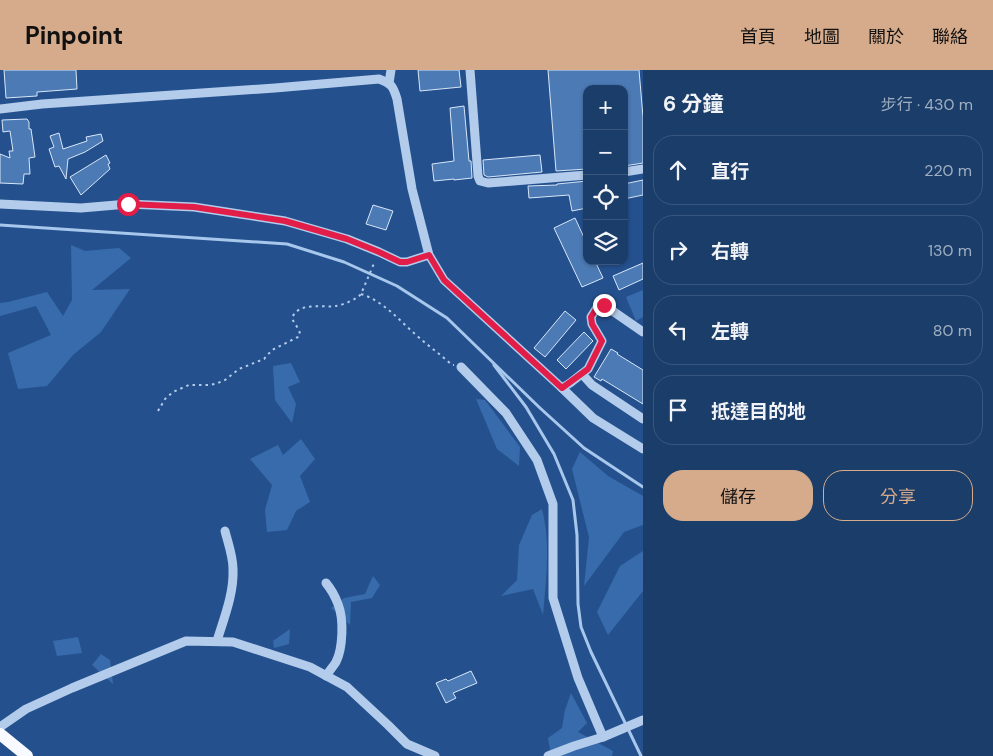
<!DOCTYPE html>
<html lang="zh-TW">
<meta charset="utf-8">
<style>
:root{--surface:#1b3d6a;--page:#244470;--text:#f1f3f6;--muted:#a0aec1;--line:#39567e;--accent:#d6ab8b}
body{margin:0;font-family:"DM Sans","Noto Sans TC",sans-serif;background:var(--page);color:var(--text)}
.controls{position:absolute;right:15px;top:15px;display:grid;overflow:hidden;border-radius:10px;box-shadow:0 1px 4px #0004}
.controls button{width:45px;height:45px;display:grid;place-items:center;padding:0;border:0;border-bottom:1px solid var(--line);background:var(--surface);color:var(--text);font:25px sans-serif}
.stop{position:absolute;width:15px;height:15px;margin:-11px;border:4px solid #e11d48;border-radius:50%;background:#fff}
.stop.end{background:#e11d48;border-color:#fff;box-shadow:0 1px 5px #0008}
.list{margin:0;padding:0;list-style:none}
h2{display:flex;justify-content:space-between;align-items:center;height:65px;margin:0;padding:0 20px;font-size:21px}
h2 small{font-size:16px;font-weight:400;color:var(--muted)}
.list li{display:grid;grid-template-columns:32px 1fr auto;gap:15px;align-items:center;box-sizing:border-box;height:70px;margin:0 10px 10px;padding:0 10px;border:1px solid var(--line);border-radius:20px}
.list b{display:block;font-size:19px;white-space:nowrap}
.list em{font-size:16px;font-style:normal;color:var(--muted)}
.actions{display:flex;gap:10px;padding:15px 20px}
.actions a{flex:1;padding:11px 0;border:1px solid var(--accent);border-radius:20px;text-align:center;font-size:18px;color:var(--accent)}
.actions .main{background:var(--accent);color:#111}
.icon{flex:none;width:28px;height:28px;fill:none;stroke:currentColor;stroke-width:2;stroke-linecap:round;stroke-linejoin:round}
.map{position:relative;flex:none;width:643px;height:686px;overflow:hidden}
header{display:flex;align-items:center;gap:30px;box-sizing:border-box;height:70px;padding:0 25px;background:var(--accent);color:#111}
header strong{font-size:24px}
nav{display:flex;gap:28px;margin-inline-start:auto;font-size:18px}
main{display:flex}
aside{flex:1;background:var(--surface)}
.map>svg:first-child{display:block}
.green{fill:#386bab}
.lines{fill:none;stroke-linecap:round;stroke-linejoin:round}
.stream{stroke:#a8c7ec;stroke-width:3}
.building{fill:#4c7ab4;stroke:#d8e6f8}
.path{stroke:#b3cceb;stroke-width:2;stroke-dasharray:2.5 4;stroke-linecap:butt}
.minor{stroke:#b3cceb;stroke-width:9}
.major{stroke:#f8faff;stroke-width:12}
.route{stroke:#e11d48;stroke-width:6}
</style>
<header>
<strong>Pinpoint</strong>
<nav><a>首頁</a><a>地圖</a><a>關於</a><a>聯絡</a></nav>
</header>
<main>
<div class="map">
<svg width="643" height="686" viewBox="0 0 643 686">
<rect width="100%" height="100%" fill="#24518e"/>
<!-- green -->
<g class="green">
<path d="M71,175L85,181L119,178L131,188L92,220L130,219L101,262L73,285L47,316L18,319L8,283L51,265L36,236L0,246V233L8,232L47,222L63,246L72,230Z"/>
<path d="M643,220V247L636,251L626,227Z"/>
<path d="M291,293L300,312L288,317L296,334L292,353L275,330L273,296Z"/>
<path d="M476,329L485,330L520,377L519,396L497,379Z"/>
<path d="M301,369L315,389L300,406L310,432L296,441L287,460L267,462L265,440L272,415L250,389L278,375L283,385Z"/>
<path d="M580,382L608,406L643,426V455L624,462L584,516L589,467L572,399Z"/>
<path d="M542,439C551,473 546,510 543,545L533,519L501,526L517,510L519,475L532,445Z"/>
<path d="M643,481V521L608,565L597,542L620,496Z"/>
<path d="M373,506L380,515L372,528L351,532L350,555L331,538L344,528L365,524Z"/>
<path d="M290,559L289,574L274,578L273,571Z"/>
<path d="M78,567L82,583L57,586L53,571Z"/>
<path d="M101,584L110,590L113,614L92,595Z"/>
<path d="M571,623L587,653L578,662L613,681L612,686H551L548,668L562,658L565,640Z"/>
</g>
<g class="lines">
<!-- stream -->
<g class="stream">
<path d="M0,155L287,174L344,192L397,216L447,248L540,338L584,378L643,417"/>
<path d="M494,295L526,337L554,384L573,430L577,465L578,534L581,557L591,582L641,686"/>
</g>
</g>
<!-- building -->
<g class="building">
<path d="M4,0H76L77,19L37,22V26L6,28Z"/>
<path d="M418,0H459L461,17L420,21Z"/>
<path d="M548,0H639L643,47V93L624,96V19H587V99L556,101Z"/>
<path d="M464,36L469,91H471L472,108L454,110V109L434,111L432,94L454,91L450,38Z"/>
<path d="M27,49L29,52V59H31L35,87L29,88L30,104H24L23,114L0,113V84L10,88L9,81H13L10,61L3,62L2,50Z"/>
<path d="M59,63L63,79L87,71L86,67L101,64L103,71L85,82L68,89L66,109L59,96L55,97L49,79L54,77L50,66Z"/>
<path d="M106,85L110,93L108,94L110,99L81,125L70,107Z"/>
<path d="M540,85L542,102L488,107L484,105L483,90Z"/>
<path d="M643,110V125L624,129V114Z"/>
<path d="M587,111V138L572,141L569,125L529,128L528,116L557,115V114Z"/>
<path d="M373,135L393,141L386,160L366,154Z"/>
<path d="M575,148L587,174V191H595L603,208L582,217L554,158Z"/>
<path d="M643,193V209L619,220L613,206Z"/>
<path d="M565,241L576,250L545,287L534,278Z"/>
<path d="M584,262L593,271L566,299L557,290Z"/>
<path d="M611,279L618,283L617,284L643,300V334L602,309L601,311L594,307Z"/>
<path d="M471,601L477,613L453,623L456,628L446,633L436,613L446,609L448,611Z"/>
</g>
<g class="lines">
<!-- path -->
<g class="path">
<path d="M361,224C383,231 398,249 415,264C427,275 440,284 452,295H454"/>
<path d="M158,341L165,329L173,322L182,318L189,315H210L218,313L225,310L239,299L264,289L272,280L298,267L300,265C300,259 294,254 292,248C299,231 323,238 336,236C343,235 357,229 361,224L375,191"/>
</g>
<!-- minor -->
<g class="minor">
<path d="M470,0L478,106L480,111L488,113L587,105"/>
<path d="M389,13L391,0"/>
<path d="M0,39L42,34L275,18L379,9C392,14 393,16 397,29L412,119L429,185L444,210L562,318L593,348L643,379"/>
<path d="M624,102L643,99"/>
<path d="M0,134L81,138L128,134L194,137L285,151L347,169L379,182L400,192H407L429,185"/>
<path d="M461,297L506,343L537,390L553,434V528L578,608L603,667"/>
<path d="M582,304L592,315L643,349"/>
<path d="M562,318L570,313L588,299L602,271L592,254L591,247L598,236L604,235L643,262"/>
<path d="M326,513C331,519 335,526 338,534C344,549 343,578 336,592C333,597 329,601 326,606"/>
<path d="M217,571C224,548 234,524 233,499C233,486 228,473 225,461"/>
<path d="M0,657L26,639L72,618L186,571L233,572L310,597L347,617L388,655L407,674L435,686"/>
<path d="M548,686L574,676L603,667L643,650"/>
</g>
<!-- major -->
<path class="major" d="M0,664L27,686"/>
</g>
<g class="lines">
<!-- route -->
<path class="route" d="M128,134L194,137L285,151L347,169L379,182L400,192H407L429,185L444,210L562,318L588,299L602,271L592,254L591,247L598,236L604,235"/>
</g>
</svg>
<div class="controls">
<button>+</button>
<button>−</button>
<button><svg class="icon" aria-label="locate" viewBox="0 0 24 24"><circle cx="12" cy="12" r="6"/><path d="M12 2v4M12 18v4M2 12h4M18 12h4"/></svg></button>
<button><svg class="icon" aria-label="layers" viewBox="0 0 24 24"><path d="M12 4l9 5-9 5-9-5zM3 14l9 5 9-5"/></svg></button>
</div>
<div class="stop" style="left:128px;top:134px"></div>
<div class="stop end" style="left:604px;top:235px"></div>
</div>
<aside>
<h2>6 分鐘<small>步行 · 430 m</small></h2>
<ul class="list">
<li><svg class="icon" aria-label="ahead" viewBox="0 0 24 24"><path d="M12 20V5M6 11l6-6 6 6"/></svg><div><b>直行</b></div><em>220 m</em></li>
<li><svg class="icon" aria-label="right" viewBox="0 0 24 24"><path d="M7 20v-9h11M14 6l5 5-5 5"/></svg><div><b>右轉</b></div><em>130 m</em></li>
<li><svg class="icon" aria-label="left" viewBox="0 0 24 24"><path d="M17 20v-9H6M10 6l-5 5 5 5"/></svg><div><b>左轉</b></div><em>80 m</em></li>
<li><svg class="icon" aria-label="arrive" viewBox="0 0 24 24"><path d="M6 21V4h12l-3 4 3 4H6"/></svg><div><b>抵達目的地</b></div></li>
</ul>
<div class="actions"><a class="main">儲存</a><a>分享</a></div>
</aside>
</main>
